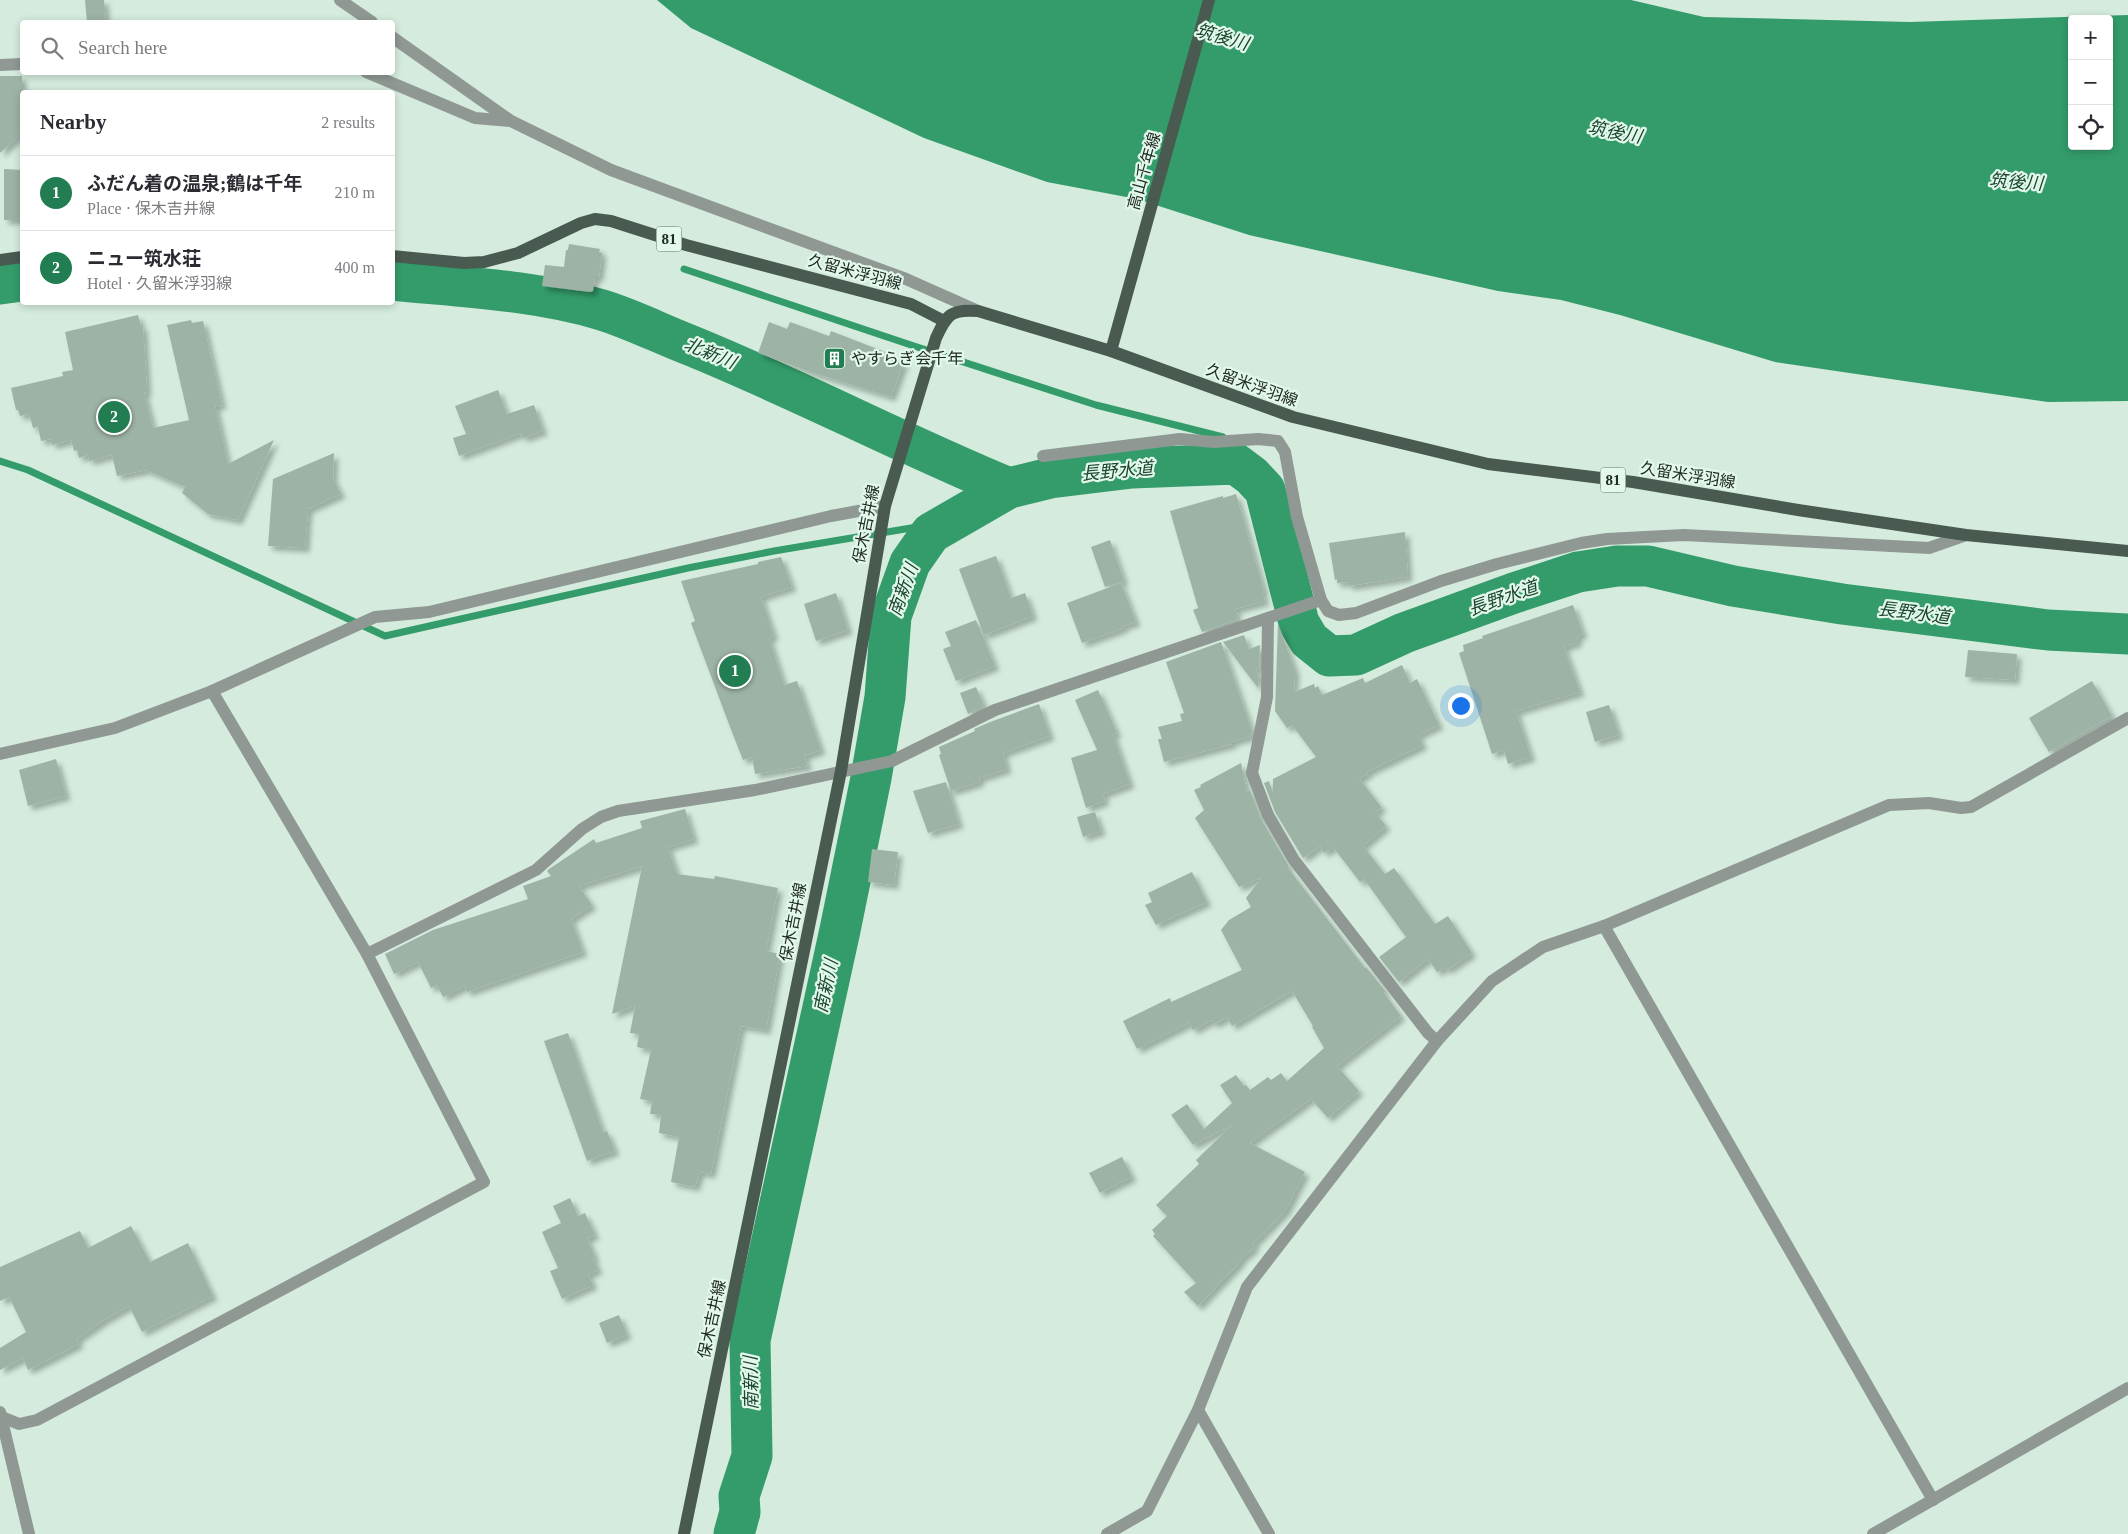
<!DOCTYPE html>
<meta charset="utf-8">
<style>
:root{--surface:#fff;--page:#f7f7f7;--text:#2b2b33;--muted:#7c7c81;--line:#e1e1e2;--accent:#237d53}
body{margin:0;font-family:"Times New Roman","Noto Sans JP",serif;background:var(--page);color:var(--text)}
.controls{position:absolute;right:15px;top:15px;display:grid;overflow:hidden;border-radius:5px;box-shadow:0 2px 8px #0003}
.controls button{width:45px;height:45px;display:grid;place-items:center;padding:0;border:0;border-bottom:1px solid var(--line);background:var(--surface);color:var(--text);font:25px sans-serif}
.you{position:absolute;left:1460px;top:705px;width:18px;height:18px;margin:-12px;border:4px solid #fff;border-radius:50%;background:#1a73e8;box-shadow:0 0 0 8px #1a73e833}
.badge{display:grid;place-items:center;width:32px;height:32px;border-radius:50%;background:var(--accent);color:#fff;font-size:16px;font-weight:700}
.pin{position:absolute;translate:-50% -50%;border:2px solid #fff;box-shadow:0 1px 5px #0006}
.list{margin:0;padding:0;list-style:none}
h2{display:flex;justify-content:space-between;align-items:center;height:65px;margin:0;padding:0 20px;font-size:21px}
h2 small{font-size:16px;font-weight:400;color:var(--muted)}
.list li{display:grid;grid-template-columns:32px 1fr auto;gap:15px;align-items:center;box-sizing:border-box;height:75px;padding:0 20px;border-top:1px solid var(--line)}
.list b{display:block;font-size:19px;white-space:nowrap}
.list p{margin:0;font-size:16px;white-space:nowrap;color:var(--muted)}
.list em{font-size:16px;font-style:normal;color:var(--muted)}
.icon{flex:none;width:28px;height:28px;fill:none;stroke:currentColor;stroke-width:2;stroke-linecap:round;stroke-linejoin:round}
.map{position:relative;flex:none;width:2128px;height:1534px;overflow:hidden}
.search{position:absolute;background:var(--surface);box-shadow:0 2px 8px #0003;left:20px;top:20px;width:375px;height:55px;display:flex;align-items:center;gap:12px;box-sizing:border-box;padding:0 18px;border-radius:5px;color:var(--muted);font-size:19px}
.panel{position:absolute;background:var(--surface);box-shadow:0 2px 8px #0003;left:20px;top:90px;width:375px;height:215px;border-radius:5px}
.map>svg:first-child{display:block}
.water{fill:#339c6a;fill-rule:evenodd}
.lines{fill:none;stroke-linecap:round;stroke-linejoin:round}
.stream{stroke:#339c6a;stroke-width:7}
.river{stroke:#339c6a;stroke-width:41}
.building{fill:#9db3a5;filter:url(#shadow)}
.minor{stroke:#8f9892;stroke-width:12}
.major{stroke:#495a50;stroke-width:12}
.labels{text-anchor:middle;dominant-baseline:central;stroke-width:4.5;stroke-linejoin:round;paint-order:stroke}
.shield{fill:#e1f8ea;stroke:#5b6860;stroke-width:1}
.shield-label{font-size:15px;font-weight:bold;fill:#212a25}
.street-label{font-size:16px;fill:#212a25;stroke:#e1f8ea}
.poi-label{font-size:16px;fill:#212a25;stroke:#e1f8ea;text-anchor:start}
.water-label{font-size:18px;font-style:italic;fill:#1c4630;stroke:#e1f8ea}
</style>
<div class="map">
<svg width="2128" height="1534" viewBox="0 0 2128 1534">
<defs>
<filter id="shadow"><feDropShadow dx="4.5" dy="4.5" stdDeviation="2.5" flood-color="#0004"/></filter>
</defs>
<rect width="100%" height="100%" fill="#d4ebdd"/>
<!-- water -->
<path class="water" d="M657,0H1631L1704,17L1910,22L2128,15V401L2048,402L1775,362L1620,315L1561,300L1498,291L1249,235L1137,199L1047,182L924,138L691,28ZM2072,19H2109V146H2072Z"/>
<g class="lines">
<!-- stream -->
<g class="stream">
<path d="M684,269L911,345L1096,405L1223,437L1236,464"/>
<path d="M0,461L28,470L385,636L688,568L774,551L917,527L931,533"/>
</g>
<!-- river -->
<g class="river">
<path d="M392,280C462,287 535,290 602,310C631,319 659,333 687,344C796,388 900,443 1009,488"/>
<path d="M0,284L22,281"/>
<path d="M734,1534L740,1512L739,1496L752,1456L750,1340L840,930L871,778L885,697L891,616L910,563L931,533L1009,488L1050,478L1132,468L1236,464L1252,476L1265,490L1299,623L1309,640L1329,656L1356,655L1404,633L1514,593L1578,572L1617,566H1648L1733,586L1842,604L2048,630L2128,634"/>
</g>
</g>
<!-- building -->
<g class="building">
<path d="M85,0H104L106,22H87Z"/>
<path d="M0,76H22V133L0,153Z"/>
<path d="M4,169L22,170V220H4Z"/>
<path d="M569,244L600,249L599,252L602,253L599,277H595L593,291L590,292L542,286L545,265L564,267L566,250H568Z"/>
<path d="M138,315L141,326H143L147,392L144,393L153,428L189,420L167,325L191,320L192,323L203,321L222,405L215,406L228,464L274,440L238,520L208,514L182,493L185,487L146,470L117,476L112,455L89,461L88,455L79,458L77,450L74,451L71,440L52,445L51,439L41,441L38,427L33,428L29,414L20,416L18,410H16L11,388L63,376L62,372L73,370L65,332Z"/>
<path d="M769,322L787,329L790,322L829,336L831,331L898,357L897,360L904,362L891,397L810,372L758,353Z"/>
<path d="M498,390L507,414L534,405L543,431L523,438L521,433L459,456L453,438L466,434L455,406Z"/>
<path d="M334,453L333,478L341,494L308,509L305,548L268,546L273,479Z"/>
<path d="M1236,494L1264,591H1262L1265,601L1235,609L1238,619L1202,632L1193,610L1198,608L1170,511L1223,496V498Z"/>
<path d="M1405,532L1408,577L1349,586L1348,582L1337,583V579L1335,580L1329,543Z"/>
<path d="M1110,540L1124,581L1105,587L1091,547Z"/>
<path d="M996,556L1011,598L1025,593L1033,616L984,635L959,569Z"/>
<path d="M781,557L792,587L761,597L774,636L769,638L784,685L797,681L821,750L804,756L808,766L755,774L752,757L743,760L730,727L691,623L695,621L681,581L758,564V562Z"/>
<path d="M1121,583L1136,622L1123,626L1124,628L1082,643L1067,603Z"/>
<path d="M836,593L848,630L816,641L804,604Z"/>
<path d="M1573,605L1583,634L1577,636L1578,642L1564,647L1580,692L1516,711L1531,757L1508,764L1504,750L1492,754L1459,653L1464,651L1463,645L1483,638L1482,636Z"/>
<path d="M976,620L995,666L956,681L943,649L951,646L945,632Z"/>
<path d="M1278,623L1295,671L1294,692L1314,684L1315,688L1318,686L1322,695L1363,678L1365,683L1402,665L1410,683L1417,679L1439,725L1418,735L1423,745L1367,772L1368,774L1359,778L1382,808L1375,812L1386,826L1363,846L1385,874L1394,868L1435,924L1448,916L1472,953L1447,970L1445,967L1437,972L1428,959L1399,982L1379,957L1406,937L1364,879L1360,882L1333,847L1324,853L1320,846L1303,858L1275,812L1264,783L1269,781L1273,793V779L1316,757L1292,725L1287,728L1275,711Z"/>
<path d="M1244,635L1249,649L1260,645L1259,668L1256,669L1259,679L1258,688L1223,642Z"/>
<path d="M1221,642L1252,731L1251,736L1231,742L1232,744L1164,762L1158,739H1162L1158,727L1182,721L1180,714L1184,713L1166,662Z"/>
<path d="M1968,650L2017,654L2015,680L1965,677Z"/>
<path d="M2092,681L2112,716L2049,752L2029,718Z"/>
<path d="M976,687L984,706L968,714L960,693Z"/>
<path d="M1098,690L1117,733L1113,734L1130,784L1103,794L1105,801L1086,808L1071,758L1097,750L1075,700Z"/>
<path d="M1039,704L1050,736L1003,753L1007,769L979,778L980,782L951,791L939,755L941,754L939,747L975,731L974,729L990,722Z"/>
<path d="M1609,705L1619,735L1595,742L1586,712Z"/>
<path d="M56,759L66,796L28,806L19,770Z"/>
<path d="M1241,763L1247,792L1250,790L1261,819L1289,867L1288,868L1365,968L1366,967L1386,992L1384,993L1401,1016L1337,1066L1359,1091L1328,1118L1311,1099L1250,1143L1305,1172L1286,1210L1253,1244L1255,1247L1240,1260L1241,1261L1198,1306L1184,1292L1196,1283L1153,1236L1155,1234L1152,1230L1167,1216L1156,1205L1199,1164L1196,1160L1232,1125L1193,1145L1171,1115L1187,1104L1204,1129L1232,1103L1220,1085L1236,1075L1244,1086L1246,1085L1250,1090L1268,1077L1271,1080L1281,1073L1287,1081L1324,1048L1312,1027L1313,1026L1292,991L1232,1026L1227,1017L1214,1024L1212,1020L1193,1030L1189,1023L1137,1049L1123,1021L1170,998L1171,1002L1242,970L1221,930L1229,920L1251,907L1246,898L1262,877L1239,887L1195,818L1204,810L1194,790L1201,787L1200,785Z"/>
<path d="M946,782L959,824L928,833L913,791Z"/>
<path d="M685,809L694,839L668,847L677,874L714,879L715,876L778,888L766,951L780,954L766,1030L741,1026L711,1174L700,1172L695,1187L671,1182L679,1137L659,1133L661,1115L650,1114L652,1101L640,1099L651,1050L637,1047L639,1034L630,1033L635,1006L612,1014L642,866L579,886L592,905L571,919L583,952L467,992L465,986L443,997L437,985L431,988L418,962L394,974L385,954L433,930L528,899L523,886L551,876L547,871L549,869L594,839L596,843L642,828L640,821Z"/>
<path d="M1095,812L1101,831L1083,837L1077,817Z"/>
<path d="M872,849L898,852L894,885L868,882Z"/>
<path d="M1192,872L1207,902L1156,925L1145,905L1152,902L1148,893Z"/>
<path d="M568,1033L603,1132L607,1131L615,1151L587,1161L544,1041Z"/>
<path d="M1122,1157L1132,1177L1100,1193L1089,1173Z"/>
<path d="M570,1198L578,1216L585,1213L595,1235L587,1238L595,1257L593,1258L598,1270L588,1274L593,1285L562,1299L550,1271L558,1268L542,1232L561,1223L553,1206Z"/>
<path d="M131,1226L150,1262L188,1243L213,1296L142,1332L129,1306L104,1320L77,1339L79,1344L28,1370L23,1358L0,1370V1348L26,1332L9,1297L0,1301V1267L80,1231L88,1248Z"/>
<path d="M619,1315L627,1335L607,1343L599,1323Z"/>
</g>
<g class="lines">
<!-- minor -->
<g class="minor">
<path d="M340,0L372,22"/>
<path d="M392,37L511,121L611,170L906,279L978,311"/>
<path d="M0,65L22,64"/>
<path d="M366,72L475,118L511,121"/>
<path d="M1043,456L1180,439L1214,442L1258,439L1278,441L1285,452L1297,517L1321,600L1328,611L1339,615L1356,613L1441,581L1497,564L1581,543L1607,539L1684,535L1929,548L1966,535"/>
<path d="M1268,618L1267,697L1252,773L1268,815L1294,860L1428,1033L1437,1041"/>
<path d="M0,754L115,728L212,691L375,617L429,612L831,516L885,506"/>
<path d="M1604,926L1933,1500"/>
<path d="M367,954L536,870L582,829L601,817L618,811L755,790L892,761L995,710L1321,600"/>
<path d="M1198,1410L1269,1534"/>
<path d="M0,1412L29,1534"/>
<path d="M2,1417L19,1424L37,1420L484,1182L367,954L212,691"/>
<path d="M1107,1534L1147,1511L1198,1410L1247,1287L1437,1041L1492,981L1543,947L1604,926L1889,805L1929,803L1961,808L1971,807L2128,718"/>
<path d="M1873,1534L2128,1388"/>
</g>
<!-- major -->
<g class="major">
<path d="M392,256L464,263L484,262L518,253L581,223L595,219L611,221L686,245L911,304L944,321"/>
<path d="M0,260L22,257"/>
<path d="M1111,351L1209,0"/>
<path d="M684,1534L841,771L885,506L936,338C947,314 951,309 978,311L1111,351L1293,417L1488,464L1633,482L1798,510L1966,535L2128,551"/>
</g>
</g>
<!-- icons -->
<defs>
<symbol id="building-square" viewBox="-11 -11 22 22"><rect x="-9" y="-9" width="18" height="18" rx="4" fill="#237d53" stroke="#e1f8ea"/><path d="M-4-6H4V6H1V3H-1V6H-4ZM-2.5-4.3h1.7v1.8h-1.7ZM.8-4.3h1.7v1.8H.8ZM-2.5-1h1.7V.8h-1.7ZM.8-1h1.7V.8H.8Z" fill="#fff"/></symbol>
</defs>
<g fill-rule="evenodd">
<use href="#building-square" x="822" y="346" width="25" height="25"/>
</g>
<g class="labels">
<!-- shield labels -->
<g class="shield">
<rect x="656.5" y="226.5" width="25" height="25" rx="4"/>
<rect x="1600.5" y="467.5" width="25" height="25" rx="4"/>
</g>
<g class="shield-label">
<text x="669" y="239">81</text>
<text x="1613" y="480">81</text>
</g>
<!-- street labels -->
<g class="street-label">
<text transform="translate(1144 171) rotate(-74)">高山千年線</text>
<text transform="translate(855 272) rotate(15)">久留米浮羽線</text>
<text transform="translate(1252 385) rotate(20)">久留米浮羽線</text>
<text transform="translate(1688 475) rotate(9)">久留米浮羽線</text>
<text transform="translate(866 524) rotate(-79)">保木吉井線</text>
<text transform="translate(793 922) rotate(-79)">保木吉井線</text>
<text transform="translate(712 1319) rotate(-78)">保木吉井線</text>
</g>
<!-- poi labels -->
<g class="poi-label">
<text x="851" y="358">やすらぎ会千年</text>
</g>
<!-- water labels -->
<g class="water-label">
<text transform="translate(1222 37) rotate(16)">筑後川</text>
<text transform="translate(1615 132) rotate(11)">筑後川</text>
<text transform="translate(2016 182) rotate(4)">筑後川</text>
<text transform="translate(710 353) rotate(22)">北新川</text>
<text transform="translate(1117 471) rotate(-5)">長野水道</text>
<text transform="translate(903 590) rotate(-70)">南新川</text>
<text transform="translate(1503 598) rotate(-19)">長野水道</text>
<text transform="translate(1914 613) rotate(7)">長野水道</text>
<text transform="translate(826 986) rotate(-78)">南新川</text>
<text transform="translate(751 1383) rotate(-91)">南新川</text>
</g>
</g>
</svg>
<div class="controls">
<button>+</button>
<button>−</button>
<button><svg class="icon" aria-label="locate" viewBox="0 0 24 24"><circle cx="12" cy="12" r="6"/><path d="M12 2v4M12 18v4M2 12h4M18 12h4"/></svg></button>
</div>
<div class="you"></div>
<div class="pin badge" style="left:735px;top:671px">1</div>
<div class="pin badge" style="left:114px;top:417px">2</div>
<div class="search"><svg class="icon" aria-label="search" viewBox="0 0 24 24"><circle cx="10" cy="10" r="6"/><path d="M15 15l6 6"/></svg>Search here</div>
<section class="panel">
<h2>Nearby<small>2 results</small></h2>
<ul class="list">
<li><span class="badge">1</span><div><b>ふだん着の温泉;鶴は千年</b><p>Place · 保木吉井線</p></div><em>210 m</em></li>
<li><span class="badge">2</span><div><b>ニュー筑水荘</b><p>Hotel · 久留米浮羽線</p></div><em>400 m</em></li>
</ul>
</section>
</div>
